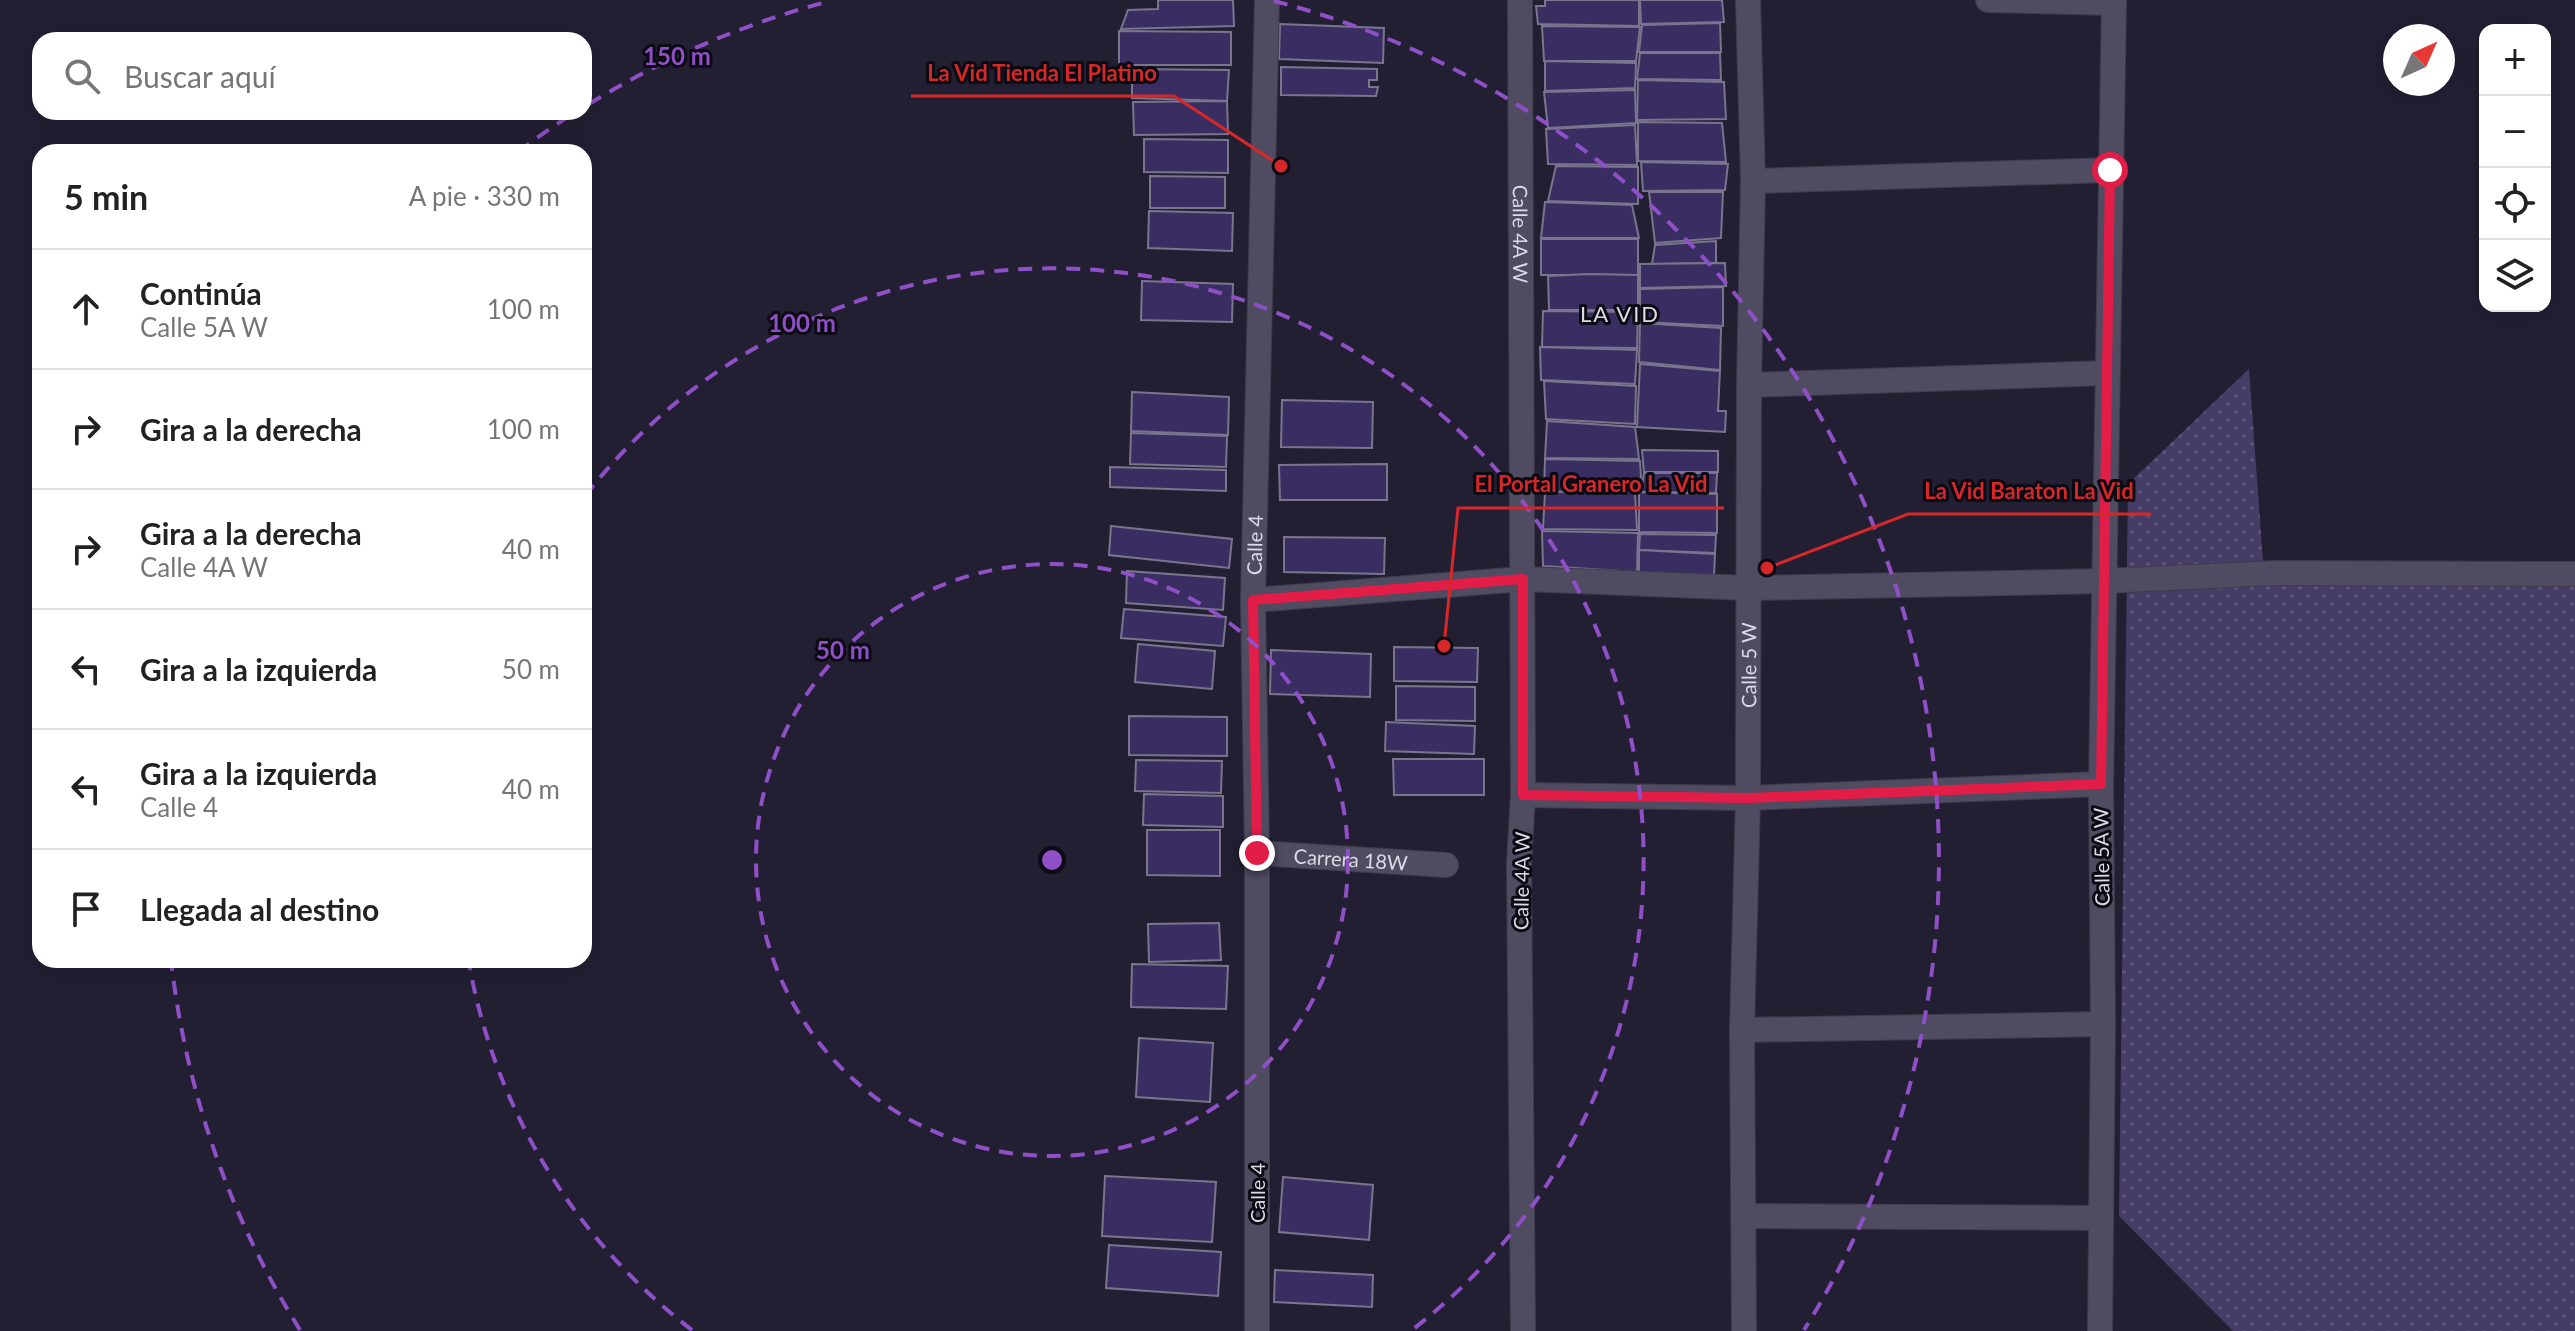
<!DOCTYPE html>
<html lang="es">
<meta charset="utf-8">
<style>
:root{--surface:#fff;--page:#f6f6f6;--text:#222;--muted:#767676;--line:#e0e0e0}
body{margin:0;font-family:Lato,sans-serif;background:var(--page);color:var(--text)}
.controls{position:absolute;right:24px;top:24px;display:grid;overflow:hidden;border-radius:16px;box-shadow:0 4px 20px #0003}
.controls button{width:72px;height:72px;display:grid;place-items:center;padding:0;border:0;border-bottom:2px solid var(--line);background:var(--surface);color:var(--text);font:40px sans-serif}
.compass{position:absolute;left:2383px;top:24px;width:72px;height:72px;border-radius:50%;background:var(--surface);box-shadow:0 4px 20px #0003;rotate:45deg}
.stop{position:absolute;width:24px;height:24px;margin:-18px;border:6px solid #e11d48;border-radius:50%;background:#fff}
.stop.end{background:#e11d48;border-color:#fff;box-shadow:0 2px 8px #0008}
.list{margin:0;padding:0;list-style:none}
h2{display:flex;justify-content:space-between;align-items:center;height:104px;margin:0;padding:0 32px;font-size:34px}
h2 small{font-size:26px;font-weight:400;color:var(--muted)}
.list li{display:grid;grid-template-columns:52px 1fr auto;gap:24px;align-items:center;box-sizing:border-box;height:120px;padding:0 32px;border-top:2px solid var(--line)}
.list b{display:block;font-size:30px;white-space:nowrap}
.list p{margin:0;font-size:26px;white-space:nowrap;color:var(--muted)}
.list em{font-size:26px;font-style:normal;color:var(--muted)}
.icon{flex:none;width:44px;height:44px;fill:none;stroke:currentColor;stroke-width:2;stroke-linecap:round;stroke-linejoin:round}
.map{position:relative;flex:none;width:2575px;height:1331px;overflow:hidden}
.search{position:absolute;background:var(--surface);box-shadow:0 4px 20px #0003;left:32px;top:32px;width:560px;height:88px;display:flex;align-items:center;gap:20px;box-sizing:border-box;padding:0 28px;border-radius:24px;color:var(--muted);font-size:30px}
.panel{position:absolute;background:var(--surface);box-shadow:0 4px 20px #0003;left:32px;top:144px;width:560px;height:824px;border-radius:24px}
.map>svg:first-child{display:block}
.park{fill:url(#park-dots)}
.building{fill:#3a2d62;stroke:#79758d;stroke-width:2}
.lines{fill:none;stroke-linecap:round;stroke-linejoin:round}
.minor-casing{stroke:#3f3b4b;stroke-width:26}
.minor{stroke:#4f4b61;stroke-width:24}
.route{stroke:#e11d48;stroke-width:10}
.ring{fill:none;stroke:#8e4fc7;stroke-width:4;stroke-dasharray:14 10}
.labels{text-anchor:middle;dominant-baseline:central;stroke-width:6;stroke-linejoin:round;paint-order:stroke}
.street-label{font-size:20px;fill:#dcdae7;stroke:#0c0b13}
.neighbourhood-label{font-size:22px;letter-spacing:2px;fill:#dcdae7;stroke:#0c0b13}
.centre{fill:#8e4fc7;stroke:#0c0b13;stroke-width:4}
.ring-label{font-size:24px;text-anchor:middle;font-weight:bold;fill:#8e4fc7;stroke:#0c0b13;stroke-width:6;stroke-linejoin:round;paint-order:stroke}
.leader{fill:none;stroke:#d62828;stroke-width:3}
.callout-dot{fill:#d62828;stroke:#0c0b13;stroke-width:3}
.callout-label{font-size:22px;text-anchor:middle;font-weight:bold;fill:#d62828;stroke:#0c0b13;stroke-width:6;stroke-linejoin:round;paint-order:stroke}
</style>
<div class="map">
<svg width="2575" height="1331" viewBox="0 0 2575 1331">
<defs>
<pattern id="park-dots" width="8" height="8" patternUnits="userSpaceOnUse" patternTransform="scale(2)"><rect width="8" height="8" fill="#463d67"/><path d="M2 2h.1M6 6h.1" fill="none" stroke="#60587d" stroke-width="1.8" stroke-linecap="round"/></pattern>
</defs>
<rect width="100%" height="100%" fill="#231f33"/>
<!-- park -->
<path class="park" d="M2249,369L2263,562L2575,576V1331H2233L2119,1216L2128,484Z"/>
<!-- building -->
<g class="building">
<path d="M1158,0H1233L1234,26L1121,29L1128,10L1158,9Z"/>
<path d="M1545,0H1639V26L1538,24L1536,6H1545Z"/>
<path d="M1640,0H1722L1724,22L1641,24Z"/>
<path d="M1720,23L1721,52H1639L1642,25Z"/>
<path d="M1280,24L1384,28L1383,63L1279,59Z"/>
<path d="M1542,26L1640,27L1636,61H1544Z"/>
<path d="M1119,31L1231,32V65H1119Z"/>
<path d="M1640,53H1720L1721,80L1637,79Z"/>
<path d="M1545,61L1636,63L1635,88L1545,91Z"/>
<path d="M1281,67L1377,69V80H1369V87H1378L1376,96L1281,95Z"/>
<path d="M1132,69L1229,70L1227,101L1132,98Z"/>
<path d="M1638,80L1724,82L1726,119L1637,120Z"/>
<path d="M1635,90L1636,123L1548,128L1544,92Z"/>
<path d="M1227,101L1228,134L1134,135L1133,102Z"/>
<path d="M1638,122L1722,123L1726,162L1638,161Z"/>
<path d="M1635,125L1637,165L1548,164L1546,129Z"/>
<path d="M1144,139L1228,140V173L1144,172Z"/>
<path d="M1641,162L1728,164L1725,190L1643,191Z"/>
<path d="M1556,166L1638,167V204L1548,201Z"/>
<path d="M1150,176L1225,177V208H1150Z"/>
<path d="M1649,192H1723L1721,238L1655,243Z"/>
<path d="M1545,202L1632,205L1639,238H1541Z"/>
<path d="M1149,211L1233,213L1232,251L1148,248Z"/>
<rect x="1541" y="239" width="97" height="36"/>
<path d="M1716,241V263L1652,264L1655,245Z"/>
<path d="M1725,263L1726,286L1640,288V264Z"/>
<path d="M1589,274L1638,275V310H1549L1548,276Z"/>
<path d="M1142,281L1233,284L1232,322L1141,320Z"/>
<path d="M1723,287V326L1640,322V289Z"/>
<path d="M1543,311L1638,312L1637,348L1542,347Z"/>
<path d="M1640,323L1721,328L1720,370L1639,362Z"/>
<path d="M1540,347L1637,350L1635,384L1541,380Z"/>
<path d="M1640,364L1720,371L1718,411H1726L1725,432L1637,427Z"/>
<path d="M1544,381L1636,386L1635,424L1546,419Z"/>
<path d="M1132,392L1229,397L1228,435L1131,431Z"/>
<path d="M1282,400L1373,402L1372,448L1281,447Z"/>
<path d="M1547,421L1635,427L1639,459L1545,458Z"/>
<path d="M1131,433L1227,436L1226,467L1130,464Z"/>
<path d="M1642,450L1718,451V472H1644Z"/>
<path d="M1545,459L1640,461L1641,477L1636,490L1544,492Z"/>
<path d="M1387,464V500H1280L1279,465Z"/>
<path d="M1110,467L1226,470V491L1110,487Z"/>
<path d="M1644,473H1717L1716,493L1641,492Z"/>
<path d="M1545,492H1635L1637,530L1543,529Z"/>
<path d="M1639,492L1717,494V533L1639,532Z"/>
<path d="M1111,526L1232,539L1229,568L1109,555Z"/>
<path d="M1542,531L1638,533L1637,572L1543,566Z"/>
<path d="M1640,534L1716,535L1715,553L1639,550Z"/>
<path d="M1284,537L1385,538L1384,574L1284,572Z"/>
<path d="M1639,550L1715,554L1714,576L1639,574Z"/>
<path d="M1127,571L1225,578L1223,610L1126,603Z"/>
<path d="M1124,609L1226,617L1223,646L1121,638Z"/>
<path d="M1138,644L1215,651L1212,689L1135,682Z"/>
<path d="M1394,647L1478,648L1477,682L1394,681Z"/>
<path d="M1271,650L1371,654L1370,697L1270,694Z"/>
<path d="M1396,686L1475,687V721L1396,720Z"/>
<path d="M1129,716L1227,717V756L1129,755Z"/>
<path d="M1386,722L1475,726L1474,754L1385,751Z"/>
<path d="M1393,759H1484V795H1394Z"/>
<path d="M1136,760L1222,761L1221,793L1135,791Z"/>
<path d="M1144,794L1223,796V827L1143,825Z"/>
<path d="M1147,830H1220V876L1147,875Z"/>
<path d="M1219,923L1221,960L1149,962L1148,924Z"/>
<path d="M1132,964L1228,966L1226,1009L1131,1007Z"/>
<path d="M1139,1038L1213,1043L1210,1102L1136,1097Z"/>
<path d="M1105,1176L1216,1182L1212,1242L1102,1236Z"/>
<path d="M1283,1177L1373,1185L1369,1240L1279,1232Z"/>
<path d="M1109,1245L1221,1252L1218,1296L1106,1288Z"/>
<path d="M1275,1270L1373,1275L1372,1307L1274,1302Z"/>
</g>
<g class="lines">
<defs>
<g id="minor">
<path id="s1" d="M1520,0L1523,795L1519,864L1523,1331"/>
<path d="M1988,0L2114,3"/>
<path d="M1753,181L2110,170"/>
<path d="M1749,385L2106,373"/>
<path d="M1253,600L1523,579L1749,588L2105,581L2276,573L2575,574"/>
<path d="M1523,795L1748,798L2101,784"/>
<path id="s2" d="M1257,853L1446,865"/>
<path d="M1742,1030L2103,1024"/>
<path d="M1744,1216L2101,1218"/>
<path id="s3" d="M1257,1331V853L1253,600L1267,0"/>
<path id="s4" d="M1744,1331L1742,1030L1748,798L1749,385L1753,181L1748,0"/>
<path d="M2100,1331L2103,1024L2101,784L2114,0"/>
</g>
</defs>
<!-- minor casing -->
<use href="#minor" class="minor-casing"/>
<!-- minor -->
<use href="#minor" class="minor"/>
</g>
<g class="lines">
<!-- route -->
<path class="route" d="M1257,853L1253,600L1523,579V795L1748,798L2101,784L2110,170"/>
</g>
<!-- distance rings -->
<g class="ring">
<circle cx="1052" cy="860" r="296"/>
<path d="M692 1330A592 592 0 0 1 469 963M585 496A592 592 0 1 1 1412 1330"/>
<path d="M300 1330A887 887 0 0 1 171 960M518 152A887 887 0 0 1 569 116M589 104A887 887 0 0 1 830 1M1274 1A887 887 0 0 1 1804 1330"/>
</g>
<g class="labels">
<!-- street labels -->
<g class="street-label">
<text stroke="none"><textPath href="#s1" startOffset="234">Calle 4A W</textPath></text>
<text stroke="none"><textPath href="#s3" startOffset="786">Calle 4</textPath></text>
<text stroke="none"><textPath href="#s4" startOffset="666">Calle 5 W</textPath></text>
<text transform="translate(2101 857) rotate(-91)">Calle 5A W</text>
<text stroke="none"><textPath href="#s2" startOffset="94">Carrera 18W</textPath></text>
<text transform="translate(1521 881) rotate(-89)">Calle 4A W</text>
<text transform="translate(1257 1193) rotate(-90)">Calle 4</text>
</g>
<!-- neighbourhood labels -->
<g class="neighbourhood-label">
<text x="1620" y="313">LA VID</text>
</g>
</g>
<circle cx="1052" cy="860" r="12" class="centre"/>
<g class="ring-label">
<text x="677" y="65">150 m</text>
<text x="802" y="332">100 m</text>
<text x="843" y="659">50 m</text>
</g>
<!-- callouts -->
<path class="leader" d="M1281 166L1174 96H911M1444 646L1458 508H1724M1767 568L1908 514H2151"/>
<g class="callout-dot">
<circle cx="1281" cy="166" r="8"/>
<circle cx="1444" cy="646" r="8"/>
<circle cx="1767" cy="568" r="8"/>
</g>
<g class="callout-label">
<text x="1042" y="81">La Vid Tienda El Platino</text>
<text x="1591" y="492">El Portal Granero La Vid</text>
<text x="2029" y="499">La Vid Baraton La Vid</text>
</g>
</svg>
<div class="controls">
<button>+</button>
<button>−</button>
<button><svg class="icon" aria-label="locate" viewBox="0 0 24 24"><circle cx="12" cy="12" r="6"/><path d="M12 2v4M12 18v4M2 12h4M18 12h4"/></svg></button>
<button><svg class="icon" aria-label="layers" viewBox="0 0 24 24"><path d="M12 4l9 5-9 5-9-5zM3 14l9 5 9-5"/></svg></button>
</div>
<svg class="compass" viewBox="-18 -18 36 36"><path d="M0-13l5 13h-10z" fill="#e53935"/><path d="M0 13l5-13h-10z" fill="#767676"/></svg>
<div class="stop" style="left:2110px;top:170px"></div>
<div class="stop end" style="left:1257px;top:853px"></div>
<div class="search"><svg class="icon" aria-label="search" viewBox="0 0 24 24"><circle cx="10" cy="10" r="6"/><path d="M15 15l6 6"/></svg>Buscar aquí</div>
<section class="panel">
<h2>5 min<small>A pie · 330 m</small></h2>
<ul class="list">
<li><svg class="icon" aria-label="ahead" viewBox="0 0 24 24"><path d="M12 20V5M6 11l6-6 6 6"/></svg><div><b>Continúa</b><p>Calle 5A W</p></div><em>100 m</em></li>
<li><svg class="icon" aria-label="right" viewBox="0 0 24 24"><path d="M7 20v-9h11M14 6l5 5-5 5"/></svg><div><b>Gira a la derecha</b></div><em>100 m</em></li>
<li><svg class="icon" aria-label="right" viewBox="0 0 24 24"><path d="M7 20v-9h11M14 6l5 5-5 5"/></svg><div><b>Gira a la derecha</b><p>Calle 4A W</p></div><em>40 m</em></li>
<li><svg class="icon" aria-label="left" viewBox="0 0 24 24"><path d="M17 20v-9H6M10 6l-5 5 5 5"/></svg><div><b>Gira a la izquierda</b></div><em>50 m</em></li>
<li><svg class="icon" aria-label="left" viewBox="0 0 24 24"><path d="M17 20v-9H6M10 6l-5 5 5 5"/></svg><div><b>Gira a la izquierda</b><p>Calle 4</p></div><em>40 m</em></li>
<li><svg class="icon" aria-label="arrive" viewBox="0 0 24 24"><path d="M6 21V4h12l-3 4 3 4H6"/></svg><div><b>Llegada al destino</b></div></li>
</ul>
</section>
</div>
